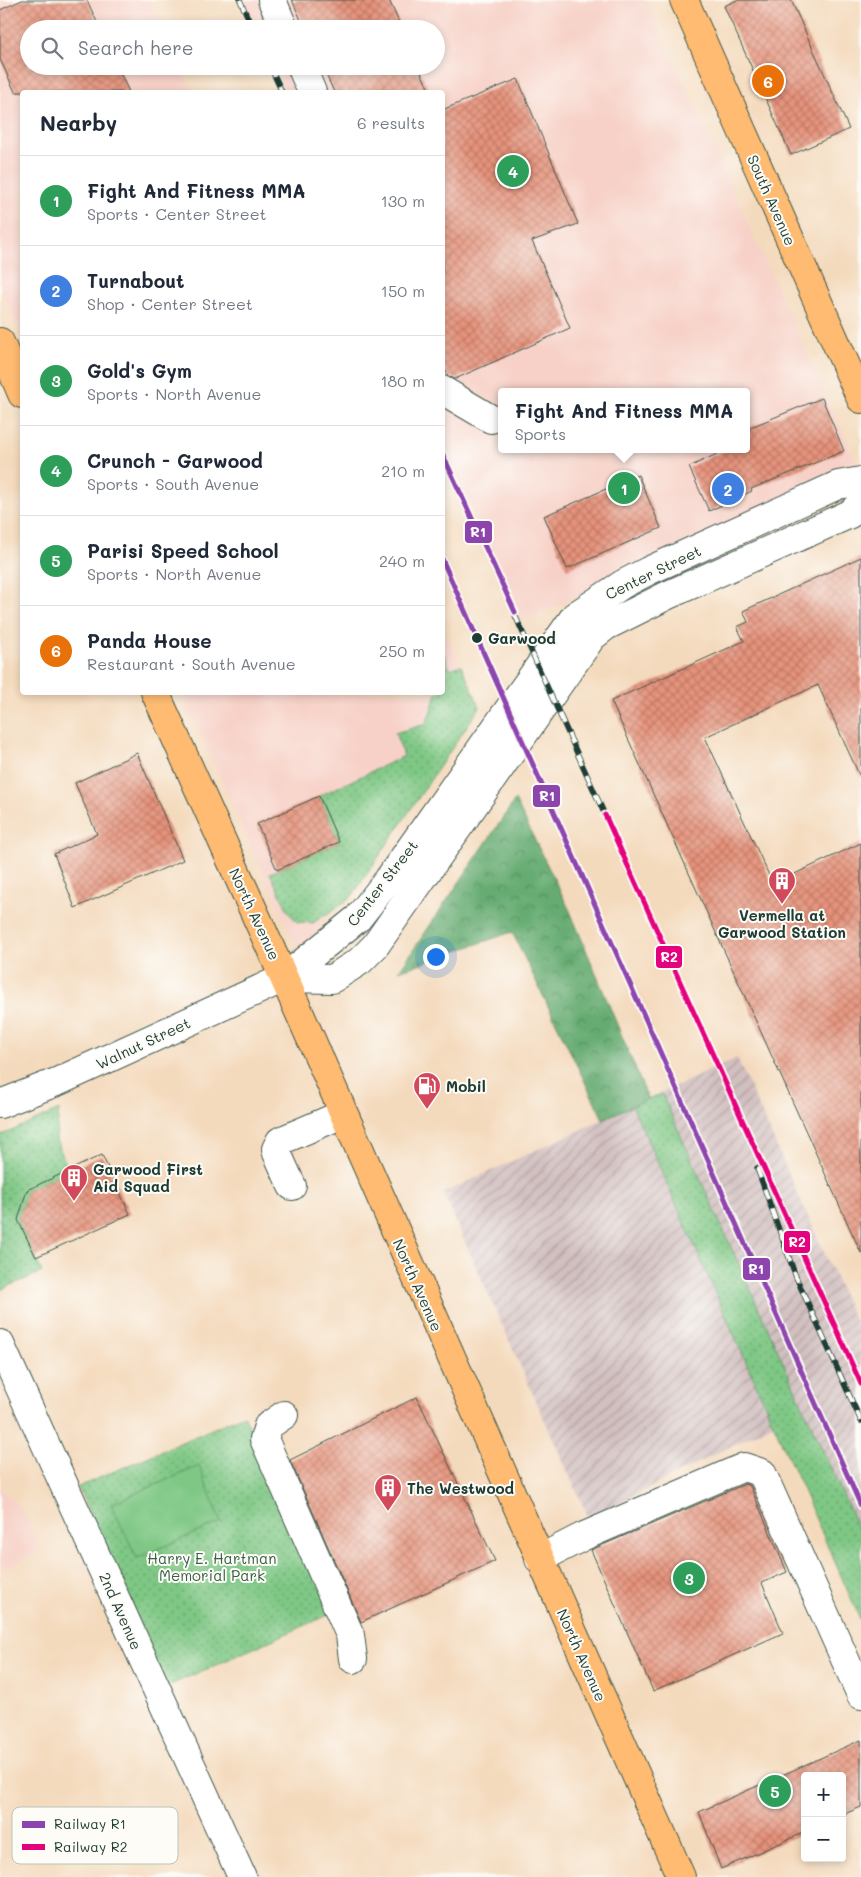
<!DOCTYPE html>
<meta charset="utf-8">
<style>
:root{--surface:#fff;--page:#f2f2f3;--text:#1f2937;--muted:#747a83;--line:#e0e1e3;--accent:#d1495b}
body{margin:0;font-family:Mali,sans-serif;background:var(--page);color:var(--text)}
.controls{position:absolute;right:15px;bottom:15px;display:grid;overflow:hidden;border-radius:5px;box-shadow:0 2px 8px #0003}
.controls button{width:45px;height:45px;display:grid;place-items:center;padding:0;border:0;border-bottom:1px solid var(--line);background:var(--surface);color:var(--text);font:25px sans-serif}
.you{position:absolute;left:435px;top:956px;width:18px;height:18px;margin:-12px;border:4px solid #fff;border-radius:50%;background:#1a73e8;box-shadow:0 0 0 8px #1a73e833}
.badge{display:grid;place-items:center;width:32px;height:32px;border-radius:50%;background:var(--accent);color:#fff;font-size:16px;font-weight:700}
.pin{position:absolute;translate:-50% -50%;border:2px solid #fff;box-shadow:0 1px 5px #0006}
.popup{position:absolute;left:498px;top:388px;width:252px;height:65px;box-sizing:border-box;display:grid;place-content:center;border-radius:5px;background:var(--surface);filter:drop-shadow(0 1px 4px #0005);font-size:16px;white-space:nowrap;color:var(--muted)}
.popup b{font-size:19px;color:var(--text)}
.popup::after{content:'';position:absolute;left:50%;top:100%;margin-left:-10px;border:10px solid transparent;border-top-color:var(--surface)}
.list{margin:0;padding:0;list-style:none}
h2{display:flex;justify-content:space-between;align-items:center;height:65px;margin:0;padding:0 20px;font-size:21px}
h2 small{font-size:16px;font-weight:400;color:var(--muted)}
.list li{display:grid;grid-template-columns:32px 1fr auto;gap:15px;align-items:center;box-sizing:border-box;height:90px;padding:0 20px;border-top:1px solid var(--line)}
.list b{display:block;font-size:19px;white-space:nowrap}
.list p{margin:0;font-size:16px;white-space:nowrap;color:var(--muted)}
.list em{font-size:16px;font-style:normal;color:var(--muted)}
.icon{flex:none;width:28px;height:28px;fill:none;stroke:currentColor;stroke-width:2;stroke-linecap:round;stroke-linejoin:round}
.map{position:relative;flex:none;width:861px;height:1877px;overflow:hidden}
.search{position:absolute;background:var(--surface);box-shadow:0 2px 8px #0003;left:20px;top:20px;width:425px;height:55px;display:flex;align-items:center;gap:12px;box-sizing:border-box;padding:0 18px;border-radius:28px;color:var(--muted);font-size:19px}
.panel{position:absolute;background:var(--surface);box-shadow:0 2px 8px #0003;left:20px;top:90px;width:425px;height:605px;border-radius:5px}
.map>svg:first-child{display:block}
.built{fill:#f7d1c7;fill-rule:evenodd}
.industrial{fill:url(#industrial-furrows)}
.grass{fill:url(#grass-dots);stroke:#4e825c}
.forest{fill:url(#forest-crowns);stroke:#427453}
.garden{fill:#7ec784;stroke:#4e825c}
.building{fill:url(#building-cross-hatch)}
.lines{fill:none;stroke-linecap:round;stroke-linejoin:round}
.minor-casing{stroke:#3f5549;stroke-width:30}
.major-casing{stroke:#3f5549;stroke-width:30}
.minor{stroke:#fff;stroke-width:28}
.major{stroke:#febb71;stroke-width:28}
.rail-casing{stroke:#1f3d34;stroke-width:5.5}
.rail{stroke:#fdfcf7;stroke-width:4;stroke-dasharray:11;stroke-linecap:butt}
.rail-1-casing{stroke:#fdfcf7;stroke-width:9}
.rail-2-casing{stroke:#fdfcf7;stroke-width:9}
.rail-1{stroke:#8e44ad;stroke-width:5}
.rail-2{stroke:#e5007d;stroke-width:5}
.stop-dot{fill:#1f3d34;stroke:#fdfcf7;stroke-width:2}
.labels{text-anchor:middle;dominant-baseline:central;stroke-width:4;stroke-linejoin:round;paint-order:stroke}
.street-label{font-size:15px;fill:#1f3d34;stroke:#fdfcf7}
.stop-label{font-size:15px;font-weight:bold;fill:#1f3d34;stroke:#fdfcf7;text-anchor:start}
.poi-label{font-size:15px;font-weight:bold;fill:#1f3d34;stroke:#fdfcf7;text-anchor:start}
.park-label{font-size:15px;fill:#376048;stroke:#fdfcf7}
.key{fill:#fdfcf7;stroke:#bac3bc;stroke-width:1}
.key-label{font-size:14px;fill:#1f3d34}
.line-badge{stroke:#fdfcf7;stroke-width:2}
.badge-label{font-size:14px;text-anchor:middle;font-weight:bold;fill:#fff}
</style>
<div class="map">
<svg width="861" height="1877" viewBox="0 0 861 1877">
<defs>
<pattern id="industrial-furrows" width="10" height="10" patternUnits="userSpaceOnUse" patternTransform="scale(1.25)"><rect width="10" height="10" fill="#d2bfc0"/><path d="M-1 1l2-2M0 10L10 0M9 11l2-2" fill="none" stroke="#aa9c9d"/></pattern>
<pattern id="grass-dots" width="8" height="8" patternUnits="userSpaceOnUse" patternTransform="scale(1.25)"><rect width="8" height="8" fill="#7ec784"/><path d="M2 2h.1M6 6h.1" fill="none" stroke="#67a36d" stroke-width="1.8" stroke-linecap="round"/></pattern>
<pattern id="forest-crowns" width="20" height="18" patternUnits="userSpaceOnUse" patternTransform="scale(1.25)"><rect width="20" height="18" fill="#66ac72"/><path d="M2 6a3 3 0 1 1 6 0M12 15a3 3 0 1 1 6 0" fill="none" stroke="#538d5e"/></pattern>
<pattern id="building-cross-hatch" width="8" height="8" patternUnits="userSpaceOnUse" patternTransform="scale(1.25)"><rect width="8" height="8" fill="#e7937b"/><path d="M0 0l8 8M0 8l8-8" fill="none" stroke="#bb7966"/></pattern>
</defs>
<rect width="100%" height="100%" fill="#fdfcf7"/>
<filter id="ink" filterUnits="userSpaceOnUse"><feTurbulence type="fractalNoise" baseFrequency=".02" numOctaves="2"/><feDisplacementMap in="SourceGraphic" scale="10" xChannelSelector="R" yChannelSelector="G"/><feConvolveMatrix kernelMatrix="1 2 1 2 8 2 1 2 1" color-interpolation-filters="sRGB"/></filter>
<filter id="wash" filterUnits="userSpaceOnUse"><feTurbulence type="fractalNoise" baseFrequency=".0096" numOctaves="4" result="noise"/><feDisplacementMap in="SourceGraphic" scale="20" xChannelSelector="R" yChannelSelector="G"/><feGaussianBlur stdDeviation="1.12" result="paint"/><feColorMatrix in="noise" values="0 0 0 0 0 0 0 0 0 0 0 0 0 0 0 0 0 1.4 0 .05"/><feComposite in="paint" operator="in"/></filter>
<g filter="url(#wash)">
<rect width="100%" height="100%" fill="#f4dabd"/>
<!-- built -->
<g class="built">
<path d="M0,0H149L162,29H29V66H180L192,92H22V336L0,286Z"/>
<path d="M240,0H646L859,468L523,621L443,444L442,92H282L271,66H436V29H253ZM502,392H746V449H502Z"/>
<path d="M443,627L481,708L300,955L182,693L442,692Z"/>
<path d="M0,1488L23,1511L40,1552L0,1570Z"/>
</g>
<!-- industrial -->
<path class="industrial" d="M737,1058L861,1335V1541L801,1410L589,1519L443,1193Z"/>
<!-- grass -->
<g class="grass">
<path d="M443,652L450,669L461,665L480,707L350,899L313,923L297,922L289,913L270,873L339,842L319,796L404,756L395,733L426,724L437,693L442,692Z"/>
<path d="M662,1094L861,1535V1621L632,1105Z"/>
<path d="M59,1110L56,1140L69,1170L27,1190L18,1220L42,1272L0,1290V1136Z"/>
<path d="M244,1415L333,1613L166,1687L78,1487Z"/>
</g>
<!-- forest -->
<path class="forest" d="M515,800L570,911L648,1099L603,1119L512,932L399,971Z"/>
<!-- garden -->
<path class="garden" d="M199,1466L221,1522L137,1558L111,1504Z"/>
<g id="blocks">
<!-- building -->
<g class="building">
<path d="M22,0H87L100,29H29V66H117L129,92H15L0,59V10Z"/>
<path d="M292,0H389L402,29H305Z"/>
<path d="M737,0H791L849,129L791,155L724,6Z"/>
<path d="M322,66H418L430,92H334Z"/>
<path d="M518,79L578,224L532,241L570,328L455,379L448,376L442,363V110Z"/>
<path d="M822,398L844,451L751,489L752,491L709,511L689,467L728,449H746V429Z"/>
<path d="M638,475L661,528L567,569L544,516Z"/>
<path d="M861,557V779L818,685L705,737L773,884L861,843V1253L611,701L744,641L737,627L748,622L743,611Z"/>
<path d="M137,753L183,860L75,908L54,854L97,834L75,783Z"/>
<path d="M319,796L339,842L277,870L257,824Z"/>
<path d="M102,1155L130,1214L36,1257L18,1220L27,1190Z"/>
<path d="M417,1397L495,1561L361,1622L290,1460Z"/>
<path d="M745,1484L750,1486L787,1572L762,1583L783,1633L653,1691L591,1550Z"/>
<path d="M861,1740V1807L842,1815V1776H805V1832L721,1869L699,1812Z"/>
</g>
</g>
</g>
<g filter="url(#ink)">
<use href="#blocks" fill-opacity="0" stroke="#3f5549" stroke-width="1"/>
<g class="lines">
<defs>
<g id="minor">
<path d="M272,0L284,29"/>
<path d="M301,66L312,92"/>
<path d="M442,390L491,419"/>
<path d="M284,978L332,979L360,961L375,946L592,637L606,626L668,595L850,514L861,504"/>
<path d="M0,1104L59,1081L284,978L358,918L388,880L575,616L623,584L648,571L838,485L861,481"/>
<path d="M292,1186L277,1153L276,1149L280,1141L343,1114"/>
<path d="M0,1344L242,1877"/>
<path d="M284,1415L268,1426L264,1439L350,1635L353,1659"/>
<path d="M539,1559L582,1537L744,1467L762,1473L861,1695"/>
</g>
<g id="major">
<path d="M684,0L861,399"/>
<path d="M0,342L22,394"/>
<path d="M155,692L284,978L681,1877"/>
</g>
</defs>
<!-- minor casing -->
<use href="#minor" class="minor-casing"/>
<!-- major casing -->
<use href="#major" class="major-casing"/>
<!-- minor -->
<use href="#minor" class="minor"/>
<!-- major -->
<use href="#major" class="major"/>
<defs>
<g id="rail">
<path d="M240,0L253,29"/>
<path d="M270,66L282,92"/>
<path d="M442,453L861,1384"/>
<path d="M757,1168L796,1277L861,1421"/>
</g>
</defs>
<!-- rail casing -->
<use href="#rail" class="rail-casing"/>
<!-- rail -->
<use href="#rail" class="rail"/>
<defs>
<g id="rail-1">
<path d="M442,453L515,612"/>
<path d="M442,559L861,1506"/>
</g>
<path id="rail-2" d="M605,815L861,1384"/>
</defs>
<!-- rail-1 casing -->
<use href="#rail-1" class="rail-1-casing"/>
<!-- rail-2 casing -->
<use href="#rail-2" class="rail-2-casing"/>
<!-- rail-1 -->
<use href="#rail-1" class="rail-1"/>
<!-- rail-2 -->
<use href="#rail-2" class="rail-2"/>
</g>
</g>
<!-- icons -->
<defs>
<symbol id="building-pin" viewBox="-11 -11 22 30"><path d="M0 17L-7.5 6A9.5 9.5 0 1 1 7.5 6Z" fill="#d1495b" stroke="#fdfcf7"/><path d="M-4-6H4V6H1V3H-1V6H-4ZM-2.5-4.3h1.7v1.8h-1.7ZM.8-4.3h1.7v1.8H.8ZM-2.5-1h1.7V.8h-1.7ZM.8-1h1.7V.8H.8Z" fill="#fff"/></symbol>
<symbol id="fuel-pin" viewBox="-11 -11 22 30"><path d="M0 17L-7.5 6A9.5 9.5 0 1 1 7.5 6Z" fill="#d1495b" stroke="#fdfcf7"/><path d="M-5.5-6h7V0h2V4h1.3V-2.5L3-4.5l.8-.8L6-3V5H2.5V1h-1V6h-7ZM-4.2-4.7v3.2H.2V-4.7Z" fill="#fff"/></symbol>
</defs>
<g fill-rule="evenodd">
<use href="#building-pin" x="766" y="865" width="32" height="43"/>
<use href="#fuel-pin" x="411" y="1070" width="32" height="43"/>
<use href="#building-pin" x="58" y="1162" width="32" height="43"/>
<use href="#building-pin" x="372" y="1472" width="32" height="43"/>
</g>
<!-- markers -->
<circle class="stop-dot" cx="477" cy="638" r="6"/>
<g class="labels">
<!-- street labels -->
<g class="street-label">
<text transform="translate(772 200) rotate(66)">South Avenue</text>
<text transform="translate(653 572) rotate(-26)">Center Street</text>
<text transform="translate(382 883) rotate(-52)">Center Street</text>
<text transform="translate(255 914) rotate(65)">North Avenue</text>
<text transform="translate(143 1043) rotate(-25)">Walnut Street</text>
<text transform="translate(418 1285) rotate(66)">North Avenue</text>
<text transform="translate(121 1611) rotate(66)">2nd Avenue</text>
<text transform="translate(582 1655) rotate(66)">North Avenue</text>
</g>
<!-- stop labels -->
<g class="stop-label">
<text x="488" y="638">Garwood</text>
</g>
<!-- poi labels -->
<g class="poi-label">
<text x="782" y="915" text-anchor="middle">Vermella at<tspan x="782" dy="17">Garwood Station</tspan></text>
<text x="446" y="1086">Mobil</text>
<text x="93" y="1169">Garwood First<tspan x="93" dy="17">Aid Squad</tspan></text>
<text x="407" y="1488">The Westwood</text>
</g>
<!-- park labels -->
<g class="park-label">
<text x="212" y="1558">Harry E. Hartman<tspan x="212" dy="17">Memorial Park</tspan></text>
</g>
</g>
<!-- legend -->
<rect x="12" y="1807" width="166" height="57" rx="8" class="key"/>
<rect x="22" y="1821" width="23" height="7" fill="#8e44ad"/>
<rect x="22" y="1844" width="23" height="6" fill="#e5007d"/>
<g class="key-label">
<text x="54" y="1829">Railway R1</text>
<text x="54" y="1852">Railway R2</text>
</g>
<g class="line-badge">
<rect x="464" y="520" width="29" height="24" rx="5" fill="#8e44ad"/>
<rect x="532" y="784" width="29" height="24" rx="5" fill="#8e44ad"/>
<rect x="655" y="945" width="28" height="24" rx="5" fill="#e5007d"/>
<rect x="783" y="1230" width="28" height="24" rx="5" fill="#e5007d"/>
<rect x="742" y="1257" width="29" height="24" rx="5" fill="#8e44ad"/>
</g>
<g class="badge-label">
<text x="478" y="537">R1</text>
<text x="547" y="801">R1</text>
<text x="669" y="962">R2</text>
<text x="797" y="1247">R2</text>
<text x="756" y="1274">R1</text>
</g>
</svg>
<div class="controls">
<button>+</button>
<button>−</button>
</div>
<div class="you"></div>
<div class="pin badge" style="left:624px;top:488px;background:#2e9e5b">1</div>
<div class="popup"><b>Fight And Fitness MMA</b>Sports</div>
<div class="pin badge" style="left:728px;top:489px;background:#3f7fe0">2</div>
<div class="pin badge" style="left:689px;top:1578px;background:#2e9e5b">3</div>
<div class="pin badge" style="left:513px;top:171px;background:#2e9e5b">4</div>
<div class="pin badge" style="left:775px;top:1791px;background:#2e9e5b">5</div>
<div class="pin badge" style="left:768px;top:81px;background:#e8710a">6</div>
<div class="search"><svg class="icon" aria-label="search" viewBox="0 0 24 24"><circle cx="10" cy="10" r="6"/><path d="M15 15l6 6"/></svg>Search here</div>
<section class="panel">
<h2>Nearby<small>6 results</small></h2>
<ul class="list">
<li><span class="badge" style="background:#2e9e5b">1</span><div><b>Fight And Fitness MMA</b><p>Sports · Center Street</p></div><em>130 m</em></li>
<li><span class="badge" style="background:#3f7fe0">2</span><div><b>Turnabout</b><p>Shop · Center Street</p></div><em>150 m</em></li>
<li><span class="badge" style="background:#2e9e5b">3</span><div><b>Gold's Gym</b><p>Sports · North Avenue</p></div><em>180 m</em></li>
<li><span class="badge" style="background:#2e9e5b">4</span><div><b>Crunch - Garwood</b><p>Sports · South Avenue</p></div><em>210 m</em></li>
<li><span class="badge" style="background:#2e9e5b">5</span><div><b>Parisi Speed School</b><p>Sports · North Avenue</p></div><em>240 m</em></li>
<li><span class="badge" style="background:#e8710a">6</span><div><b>Panda House</b><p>Restaurant · South Avenue</p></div><em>250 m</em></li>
</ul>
</section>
</div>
